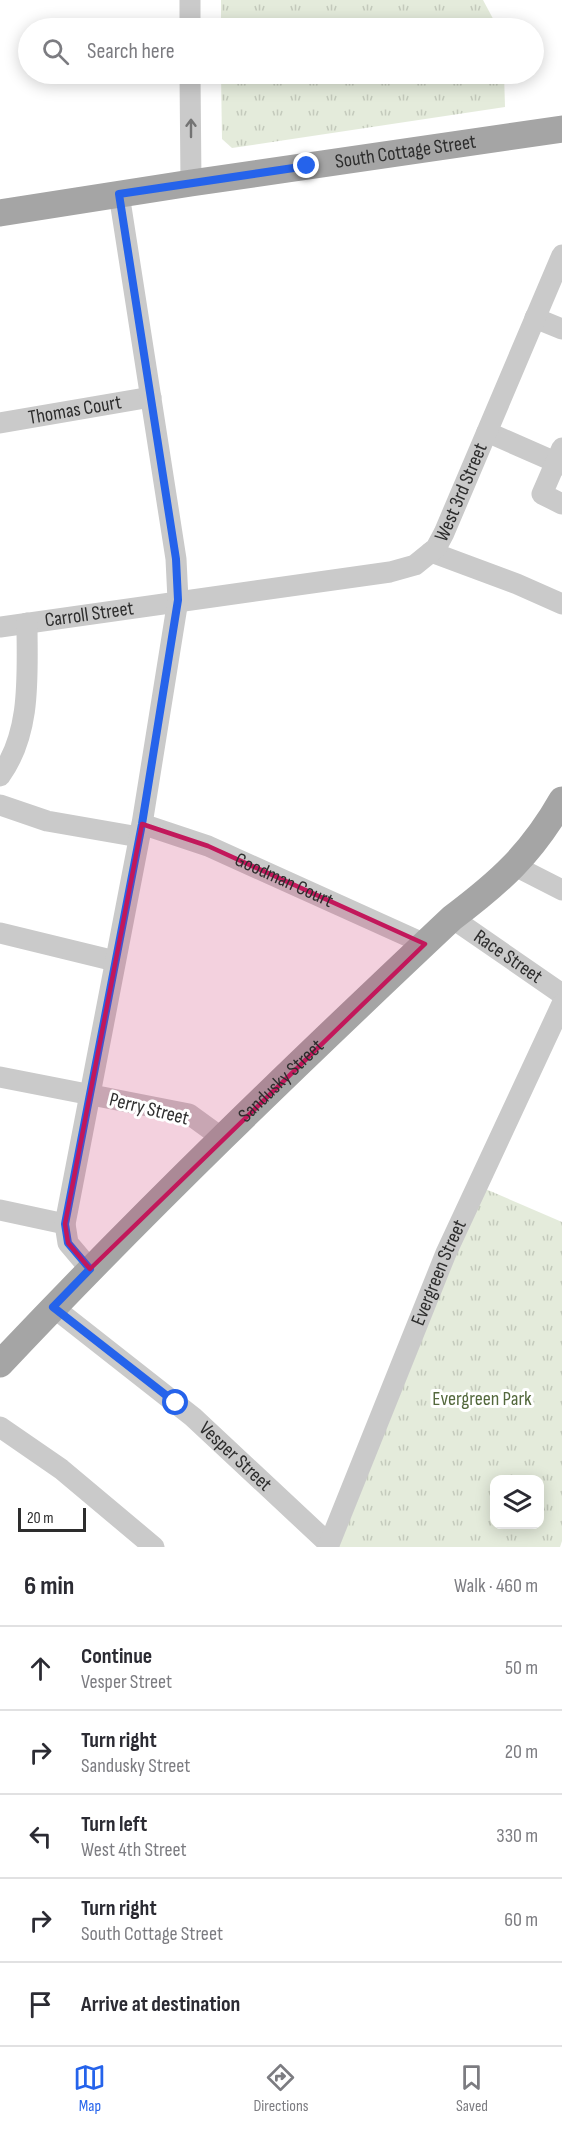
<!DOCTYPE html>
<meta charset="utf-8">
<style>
:root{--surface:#fff;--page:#f7f7f7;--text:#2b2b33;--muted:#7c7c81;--line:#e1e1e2;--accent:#2563eb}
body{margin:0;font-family:"Sofia Sans Condensed",sans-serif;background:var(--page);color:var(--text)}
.controls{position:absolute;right:18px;bottom:18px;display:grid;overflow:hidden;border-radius:12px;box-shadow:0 3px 15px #0003}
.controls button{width:54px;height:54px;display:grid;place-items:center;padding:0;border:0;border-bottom:2px solid var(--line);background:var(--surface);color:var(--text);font:30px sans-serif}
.scale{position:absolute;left:18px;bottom:15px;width:68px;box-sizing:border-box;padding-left:6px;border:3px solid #2d2d2d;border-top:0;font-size:16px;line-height:21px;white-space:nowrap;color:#2d2d2d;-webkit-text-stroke:4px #fff;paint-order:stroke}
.stop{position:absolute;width:18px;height:18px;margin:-14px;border:4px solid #2563eb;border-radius:50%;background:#fff}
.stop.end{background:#2563eb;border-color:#fff;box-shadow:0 2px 6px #0008}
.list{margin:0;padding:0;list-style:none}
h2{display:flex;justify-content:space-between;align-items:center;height:78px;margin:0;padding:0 24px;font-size:26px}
h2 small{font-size:20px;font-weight:400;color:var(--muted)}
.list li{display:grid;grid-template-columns:39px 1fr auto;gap:18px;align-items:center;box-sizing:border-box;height:84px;padding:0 24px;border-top:2px solid var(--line)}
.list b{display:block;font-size:22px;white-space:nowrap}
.list p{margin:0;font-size:20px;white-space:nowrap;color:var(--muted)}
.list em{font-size:20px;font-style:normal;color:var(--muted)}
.icon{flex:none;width:33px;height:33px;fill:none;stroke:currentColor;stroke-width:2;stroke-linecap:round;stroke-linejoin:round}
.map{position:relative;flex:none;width:562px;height:1547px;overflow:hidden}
.search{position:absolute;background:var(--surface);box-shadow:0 3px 15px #0003;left:18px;right:18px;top:18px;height:66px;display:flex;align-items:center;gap:15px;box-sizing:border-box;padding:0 21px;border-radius:33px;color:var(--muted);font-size:22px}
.sheet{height:498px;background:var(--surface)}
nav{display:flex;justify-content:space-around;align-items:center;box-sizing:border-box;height:84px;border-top:2px solid var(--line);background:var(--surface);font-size:16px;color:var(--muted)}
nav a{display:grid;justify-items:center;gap:3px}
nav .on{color:var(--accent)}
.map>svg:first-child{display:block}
.grass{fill:url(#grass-tufts);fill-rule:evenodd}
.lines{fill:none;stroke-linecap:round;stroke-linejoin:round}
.minor{stroke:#cacaca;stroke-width:21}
.major{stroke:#a5a5a5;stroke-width:27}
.oneway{stroke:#747474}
.route{stroke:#2563eb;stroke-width:8}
.marked{fill:#c2185b;fill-opacity:0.2;stroke:#c2185b;stroke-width:4.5;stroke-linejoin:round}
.labels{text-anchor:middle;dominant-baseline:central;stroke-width:6;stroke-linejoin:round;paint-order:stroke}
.street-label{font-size:20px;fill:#2d2d2d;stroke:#fff}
.park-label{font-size:20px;fill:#53683c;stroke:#fff}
</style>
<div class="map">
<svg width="562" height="1547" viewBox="0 0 562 1547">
<defs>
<pattern id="grass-tufts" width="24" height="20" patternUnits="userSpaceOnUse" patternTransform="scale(1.5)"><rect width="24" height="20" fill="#e4ebdb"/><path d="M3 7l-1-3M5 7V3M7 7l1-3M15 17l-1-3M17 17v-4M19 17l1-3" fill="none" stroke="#c4cabc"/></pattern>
</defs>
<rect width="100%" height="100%" fill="#fff"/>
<!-- grass -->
<g class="grass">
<path d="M221,0H483L498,28H221Z"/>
<path d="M221,74H504L505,107L232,148L222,139Z"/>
<path d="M481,1187L562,1222V1541L560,1547H338ZM494,1480H540V1524H494Z"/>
</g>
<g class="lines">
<!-- minor -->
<g class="minor">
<path d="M190,0V28"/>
<path d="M190,74L191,183"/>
<path d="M535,318L562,329"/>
<path id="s1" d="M0,423L151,397"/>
<path d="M487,432L562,465"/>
<path d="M562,448L542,494L562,504"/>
<path d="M431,552L517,584L562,604"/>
<path id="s2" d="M0,627L390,572L415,565L436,548L444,533L562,255"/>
<path d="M0,776C32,732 27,674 27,623"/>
<path d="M0,805L47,821L139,837"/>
<path id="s3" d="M142,824L208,846L425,944"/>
<path d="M515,866L562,890"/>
<path id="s4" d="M452,918L562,994"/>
<path d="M0,933L115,961"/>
<path d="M0,1077L189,1114L222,1138"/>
<path d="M0,1210L65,1224"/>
<path d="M90,1269L68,1243L65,1224L142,824L178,600L176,559L119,194"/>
<path id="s5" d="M53,1307L193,1417L329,1544"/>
<path d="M0,1427L61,1469L154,1547"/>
<path id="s6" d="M328,1547L446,1253L562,1004"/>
</g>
<!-- major -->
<g class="major">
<path id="s7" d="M0,213L191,183L562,129"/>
<path id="s8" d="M0,1364C145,1210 298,1063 452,918C500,882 532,853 562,800"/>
</g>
</g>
<!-- one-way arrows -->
<defs><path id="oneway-shaft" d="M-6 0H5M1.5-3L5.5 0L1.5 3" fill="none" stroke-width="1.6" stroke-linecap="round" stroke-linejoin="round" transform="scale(1.5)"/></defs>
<use class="oneway" href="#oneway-shaft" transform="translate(191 128) rotate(-90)"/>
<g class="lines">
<!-- route -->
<path class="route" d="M176,1403L53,1307L90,1269L68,1243L65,1224L142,824L178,600L176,559L119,194L307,166"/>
</g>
<!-- marked area -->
<path class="marked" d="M142,824L208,846L425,944L90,1269L68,1243L65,1224Z"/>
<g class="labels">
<!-- street labels -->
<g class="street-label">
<text stroke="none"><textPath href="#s7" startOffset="410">South Cottage Street</textPath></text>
<text stroke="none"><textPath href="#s1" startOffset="76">Thomas Court</textPath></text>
<text stroke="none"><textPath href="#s2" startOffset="508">West 3rd Street</textPath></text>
<text stroke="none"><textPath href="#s2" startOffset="90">Carroll Street</textPath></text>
<text stroke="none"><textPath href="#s3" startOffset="153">Goodman Court</textPath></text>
<text stroke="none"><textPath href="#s4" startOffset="68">Race Street</textPath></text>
<text stroke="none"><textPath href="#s8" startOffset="399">Sandusky Street</textPath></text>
<text transform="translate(149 1109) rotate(14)">Perry Street</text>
<text stroke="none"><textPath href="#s6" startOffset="296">Evergreen Street</textPath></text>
<text stroke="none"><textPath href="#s5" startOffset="236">Vesper Street</textPath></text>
</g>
<!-- park labels -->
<g class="park-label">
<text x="482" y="1399">Evergreen Park</text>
</g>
</g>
</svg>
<div class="controls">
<button><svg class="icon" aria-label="layers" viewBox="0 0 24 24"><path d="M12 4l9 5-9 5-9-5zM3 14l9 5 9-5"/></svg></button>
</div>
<div class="scale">20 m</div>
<div class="stop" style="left:176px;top:1403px"></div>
<div class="stop end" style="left:307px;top:166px"></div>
<div class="search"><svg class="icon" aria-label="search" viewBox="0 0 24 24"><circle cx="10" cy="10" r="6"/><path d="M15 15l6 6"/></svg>Search here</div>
</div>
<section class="sheet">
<h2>6 min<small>Walk · 460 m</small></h2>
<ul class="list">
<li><svg class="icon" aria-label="ahead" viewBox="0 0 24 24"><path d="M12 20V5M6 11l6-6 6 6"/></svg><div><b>Continue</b><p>Vesper Street</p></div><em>50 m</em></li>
<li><svg class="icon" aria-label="right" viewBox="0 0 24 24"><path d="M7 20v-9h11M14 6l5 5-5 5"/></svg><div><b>Turn right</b><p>Sandusky Street</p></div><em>20 m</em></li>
<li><svg class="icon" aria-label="left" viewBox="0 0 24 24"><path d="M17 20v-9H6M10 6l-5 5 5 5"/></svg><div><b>Turn left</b><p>West 4th Street</p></div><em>330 m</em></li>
<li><svg class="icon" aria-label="right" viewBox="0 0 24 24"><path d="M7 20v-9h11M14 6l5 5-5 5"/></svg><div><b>Turn right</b><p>South Cottage Street</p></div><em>60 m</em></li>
<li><svg class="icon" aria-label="arrive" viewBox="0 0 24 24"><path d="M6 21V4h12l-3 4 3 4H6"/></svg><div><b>Arrive at destination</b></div></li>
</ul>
</section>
<nav>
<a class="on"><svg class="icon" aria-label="map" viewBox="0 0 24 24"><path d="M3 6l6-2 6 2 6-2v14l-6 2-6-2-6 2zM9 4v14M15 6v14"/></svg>Map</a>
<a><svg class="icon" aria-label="directions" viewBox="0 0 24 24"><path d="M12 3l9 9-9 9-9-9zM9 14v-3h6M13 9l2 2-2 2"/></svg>Directions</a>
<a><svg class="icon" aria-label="saved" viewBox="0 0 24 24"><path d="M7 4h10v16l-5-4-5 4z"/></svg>Saved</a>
</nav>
